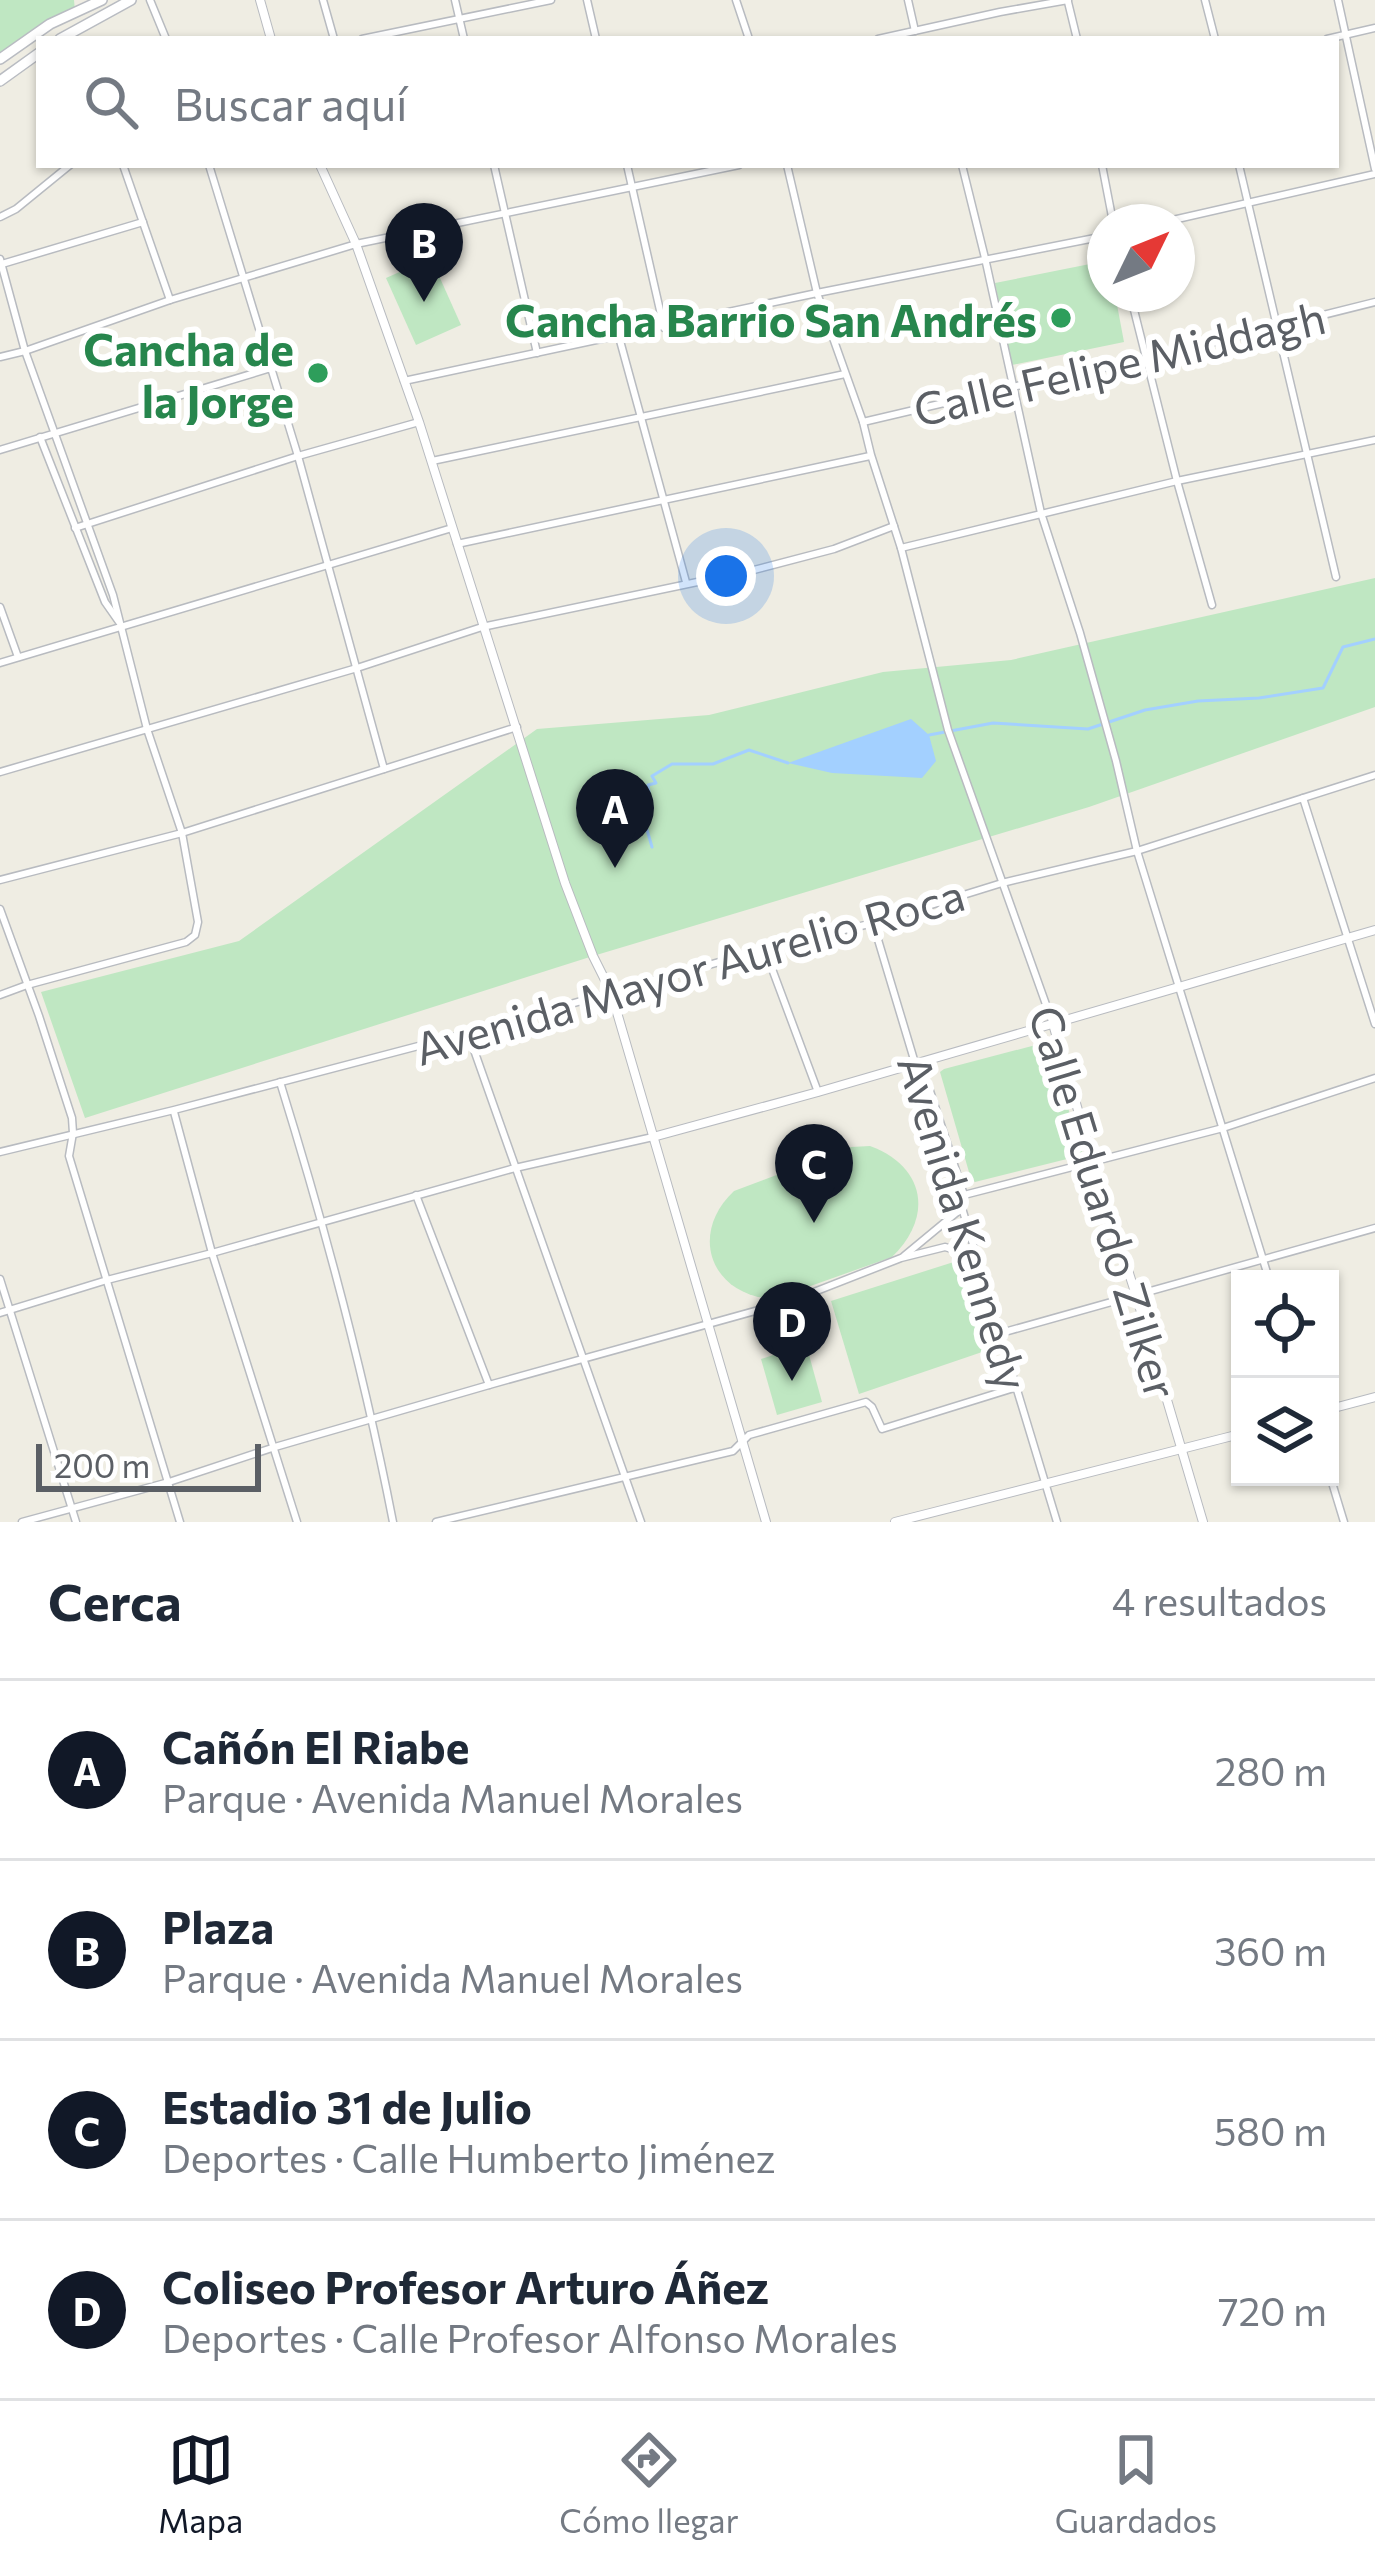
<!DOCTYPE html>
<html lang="es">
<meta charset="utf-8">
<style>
:root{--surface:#fff;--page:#f6f6f7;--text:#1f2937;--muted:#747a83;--line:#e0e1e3;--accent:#111827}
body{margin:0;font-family:Commissioner,sans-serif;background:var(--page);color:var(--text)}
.controls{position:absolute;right:36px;bottom:36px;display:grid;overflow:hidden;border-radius:0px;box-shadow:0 3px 9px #0004}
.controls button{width:108px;height:108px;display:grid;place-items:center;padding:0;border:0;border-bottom:3px solid var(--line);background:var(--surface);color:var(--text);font:60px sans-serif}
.compass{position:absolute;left:1087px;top:204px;width:108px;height:108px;border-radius:50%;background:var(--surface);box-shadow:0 3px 9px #0004;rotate:47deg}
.scale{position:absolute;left:36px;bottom:30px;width:225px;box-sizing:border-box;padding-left:12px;border:6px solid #5b5f65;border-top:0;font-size:33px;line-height:42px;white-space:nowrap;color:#5b5f65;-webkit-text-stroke:9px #fff;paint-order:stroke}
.you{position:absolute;left:726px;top:576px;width:42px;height:42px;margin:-30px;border:9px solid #fff;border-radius:50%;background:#1a73e8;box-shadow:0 0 0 18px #1a73e833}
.badge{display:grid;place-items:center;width:78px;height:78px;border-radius:50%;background:var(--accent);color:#fff;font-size:39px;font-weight:700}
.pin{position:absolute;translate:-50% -99px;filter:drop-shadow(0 3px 6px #0008)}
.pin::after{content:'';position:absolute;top:63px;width:42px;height:36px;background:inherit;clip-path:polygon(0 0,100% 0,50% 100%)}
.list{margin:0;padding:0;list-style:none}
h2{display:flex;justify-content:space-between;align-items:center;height:156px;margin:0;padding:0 48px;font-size:51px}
h2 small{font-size:39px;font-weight:400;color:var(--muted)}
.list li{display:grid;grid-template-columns:78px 1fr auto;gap:36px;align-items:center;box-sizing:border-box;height:180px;padding:0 48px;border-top:3px solid var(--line)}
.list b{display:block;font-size:45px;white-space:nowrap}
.list p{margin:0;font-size:39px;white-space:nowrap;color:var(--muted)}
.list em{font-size:39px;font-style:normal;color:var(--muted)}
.icon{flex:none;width:66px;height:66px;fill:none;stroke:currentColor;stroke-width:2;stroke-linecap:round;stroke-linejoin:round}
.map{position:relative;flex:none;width:1375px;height:1522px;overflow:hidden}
.search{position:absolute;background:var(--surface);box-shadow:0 3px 9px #0004;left:36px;right:36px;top:36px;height:132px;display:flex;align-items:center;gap:30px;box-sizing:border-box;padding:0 42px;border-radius:0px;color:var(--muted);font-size:45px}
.sheet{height:876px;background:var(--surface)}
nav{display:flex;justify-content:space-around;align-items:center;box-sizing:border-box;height:168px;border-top:3px solid var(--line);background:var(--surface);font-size:33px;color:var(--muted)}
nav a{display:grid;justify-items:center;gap:6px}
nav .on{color:var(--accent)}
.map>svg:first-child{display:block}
.green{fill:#bfe7c2}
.water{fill:#a3d0ff}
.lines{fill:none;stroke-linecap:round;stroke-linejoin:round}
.stream{stroke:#a3d0ff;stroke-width:3}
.minor-casing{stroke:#b8bbc0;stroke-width:9}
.tertiary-casing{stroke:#b8bbc0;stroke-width:10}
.secondary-casing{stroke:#b9bcc2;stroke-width:12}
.minor{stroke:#fff;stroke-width:6}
.tertiary{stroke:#fff;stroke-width:8}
.secondary{stroke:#fff;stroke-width:9}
.leisure-dot{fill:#2e9e5b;stroke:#fff;stroke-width:4.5}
.labels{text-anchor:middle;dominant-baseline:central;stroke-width:12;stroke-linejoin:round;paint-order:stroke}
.leisure-label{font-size:45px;font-weight:bold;fill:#27864d;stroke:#fff;text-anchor:end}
.street-label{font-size:45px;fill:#5b5f65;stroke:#fff}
</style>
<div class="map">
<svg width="1375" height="1522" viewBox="0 0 1375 1522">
<rect width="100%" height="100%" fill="#efede3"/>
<!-- green -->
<g class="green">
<path d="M0,0H74L75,11L0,63Z"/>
<path d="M431,258L461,325L416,345L386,278Z"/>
<path d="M1105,261V294H1115L1124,342L1012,365L995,283Z"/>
<path d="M1375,578V707L1089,807L593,956L85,1118L41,992L239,941L537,729L709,715L883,672L1011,660Z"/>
<path d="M1047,1042L1083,1155L975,1182L971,1179L940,1072L944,1069Z"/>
<path d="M870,1146C925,1166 934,1217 892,1257L774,1299C711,1296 688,1234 734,1191L851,1147Z"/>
<path d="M960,1260L988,1350L859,1394L831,1301Z"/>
<path d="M806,1344L822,1402L777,1415L761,1359Z"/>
</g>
<!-- water -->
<path class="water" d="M911,719L929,735L936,761L922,778L832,773L788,763Z"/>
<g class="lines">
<!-- stream -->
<g class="stream">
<path d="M929,735L993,723L1088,729L1145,710L1198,701L1259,698L1323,688L1343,647L1375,639"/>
<path d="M652,847L643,816L635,810L645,799H650L648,785L656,783L652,776L672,764H713L749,750L788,763"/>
</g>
<defs>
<g id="minor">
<path d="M150,0L166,39"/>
<path d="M323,0L334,39"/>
<path d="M455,0L464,39"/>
<path d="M587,0L596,39"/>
<path d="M736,0L749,39"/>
<path d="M908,0L915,31"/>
<path d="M1205,0L1215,39"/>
<path d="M1338,0L1375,169"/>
<path d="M1068,2L1077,39"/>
<path d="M362,39L551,0"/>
<path d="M878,39L1000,12L1068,0"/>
<path d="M1327,39L1375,28"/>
<path d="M123,165L170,300"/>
<path d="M209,165L298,456L384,769"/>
<path d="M494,165L537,353"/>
<path d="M627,165L664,328"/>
<path d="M787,165L817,293L863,422L871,455L901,548L948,730L1053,1024"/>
<path d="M962,165L985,258L1041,513L1080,633L1116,761L1137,851L1269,1279"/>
<path d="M1102,165L1113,222"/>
<path d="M1239,165L1336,577"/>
<path d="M0,217L16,209L70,165"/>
<path d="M1164,222L1375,174"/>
<path d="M0,259L25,351L113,595L147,729L182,833L198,922L195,935L186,942L27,985L0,995"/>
<path d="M2,264L143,222"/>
<path d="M1130,294L1177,481L1212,605"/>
<path d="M619,337L686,582"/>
<path d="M0,357L25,351L170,300L356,244L739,165"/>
<path d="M404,381L817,293L1105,236"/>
<path d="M863,422L1012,387L1147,359L1375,302"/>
<path d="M40,437L105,602L119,622"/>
<path d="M0,450L271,368"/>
<path d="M432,461L845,374"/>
<path d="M75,528L298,456L419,422"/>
<path d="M457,544L870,456"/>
<path d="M901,548L1177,481L1375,440"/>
<path d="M0,607L18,657"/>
<path d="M0,663L452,528"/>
<path d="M0,772L357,668L482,627L750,571L834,549L894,526"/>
<path d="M1303,798L1375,1024"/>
<path d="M0,880L182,833L517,727"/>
<path d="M0,909L39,1016L72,1118L73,1133L69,1156L180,1522"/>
<path d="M873,923L915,1063L928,1085L964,1195L962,1208L1057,1522"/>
<path d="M765,950L818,1092"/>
<path d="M468,1033L641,1522"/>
<path d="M280,1082C325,1227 364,1373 393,1522"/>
<path d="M174,1112L212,1253L297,1522"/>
<path d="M0,1152L174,1110L468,1033L765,949L873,923L1002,883L1137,851L1375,775"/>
<path d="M416,1195L489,1385"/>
<path d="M964,1195L1223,1128L1375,1078"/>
<path d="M904,1256L962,1208"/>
<path d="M0,1279L76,1522"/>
<path d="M0,1313L107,1280L212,1253L515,1168L653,1137"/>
<path d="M1001,1333L1375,1228"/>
<path d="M1330,1476L1344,1522"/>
<path d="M22,1522L169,1482L275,1447L489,1385L791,1301L901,1258L945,1247L962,1252L982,1272"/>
<path d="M436,1522L733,1451L749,1435L866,1402L872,1407L882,1429L1017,1387"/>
</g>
<g id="tertiary">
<path d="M260,0L271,39"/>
<path d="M320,165L356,244L419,422L565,883L593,956L611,992L766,1522"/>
<path d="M1053,1024L1093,1162L1136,1295L1203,1522"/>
<path d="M653,1137L818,1092L1375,930"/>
<path d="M1330,1409L1375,1397"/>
<path d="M895,1522L1240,1434"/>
</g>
<g id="secondary">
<path d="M60,39L131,0"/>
<path d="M0,59L50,24L102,0"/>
<path d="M0,81L39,53"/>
</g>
</defs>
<!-- minor casing -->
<use href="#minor" class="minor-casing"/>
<!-- tertiary casing -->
<use href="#tertiary" class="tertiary-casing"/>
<!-- secondary casing -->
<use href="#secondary" class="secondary-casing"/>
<!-- minor -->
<use href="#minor" class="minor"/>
<!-- tertiary -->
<use href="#tertiary" class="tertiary"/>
<!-- secondary -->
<use href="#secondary" class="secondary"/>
</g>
<!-- markers -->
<g class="leisure-dot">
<circle cx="1061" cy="318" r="12"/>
<circle cx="318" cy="373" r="12"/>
</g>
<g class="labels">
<!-- leisure labels -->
<g class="leisure-label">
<text x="1037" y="318">Cancha Barrio San Andrés</text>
<text x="294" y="347">Cancha de<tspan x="294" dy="52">la Jorge</tspan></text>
</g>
<!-- street labels -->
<g class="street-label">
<text transform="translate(1119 362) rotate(-13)">Calle Felipe Middagh</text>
<text transform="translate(689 970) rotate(-16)">Avenida Mayor Aurelio Roca</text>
<text transform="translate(1105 1202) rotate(73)">Calle Eduardo Zilker</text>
<text transform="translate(965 1222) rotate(73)">Avenida Kennedy</text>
</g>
</g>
</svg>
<div class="controls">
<button><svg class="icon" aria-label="locate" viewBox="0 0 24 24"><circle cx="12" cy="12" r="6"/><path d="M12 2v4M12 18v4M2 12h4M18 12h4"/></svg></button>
<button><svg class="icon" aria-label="layers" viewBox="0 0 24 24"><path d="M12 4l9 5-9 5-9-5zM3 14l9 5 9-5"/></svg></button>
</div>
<svg class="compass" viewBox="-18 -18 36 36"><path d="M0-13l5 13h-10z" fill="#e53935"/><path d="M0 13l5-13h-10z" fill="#747a83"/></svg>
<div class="scale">200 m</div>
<div class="you"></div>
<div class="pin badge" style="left:615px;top:868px">A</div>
<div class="pin badge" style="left:424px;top:302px">B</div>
<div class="pin badge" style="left:814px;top:1223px">C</div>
<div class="pin badge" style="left:792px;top:1381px">D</div>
<div class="search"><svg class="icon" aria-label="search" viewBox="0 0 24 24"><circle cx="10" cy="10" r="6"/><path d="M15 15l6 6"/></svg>Buscar aquí</div>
</div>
<section class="sheet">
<h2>Cerca<small>4 resultados</small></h2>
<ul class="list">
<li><span class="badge">A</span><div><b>Cañón El Riabe</b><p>Parque · Avenida Manuel Morales</p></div><em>280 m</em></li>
<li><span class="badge">B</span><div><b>Plaza</b><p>Parque · Avenida Manuel Morales</p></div><em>360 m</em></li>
<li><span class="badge">C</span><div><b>Estadio 31 de Julio</b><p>Deportes · Calle Humberto Jiménez</p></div><em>580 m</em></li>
<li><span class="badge">D</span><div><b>Coliseo Profesor Arturo Áñez</b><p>Deportes · Calle Profesor Alfonso Morales</p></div><em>720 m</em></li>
</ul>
</section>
<nav>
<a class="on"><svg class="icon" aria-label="map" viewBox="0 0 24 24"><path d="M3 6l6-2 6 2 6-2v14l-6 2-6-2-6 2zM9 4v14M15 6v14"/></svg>Mapa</a>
<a><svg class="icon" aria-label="directions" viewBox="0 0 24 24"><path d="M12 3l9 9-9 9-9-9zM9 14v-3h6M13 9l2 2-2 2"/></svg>Cómo llegar</a>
<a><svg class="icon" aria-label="saved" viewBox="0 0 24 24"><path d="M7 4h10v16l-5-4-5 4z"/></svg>Guardados</a>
</nav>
